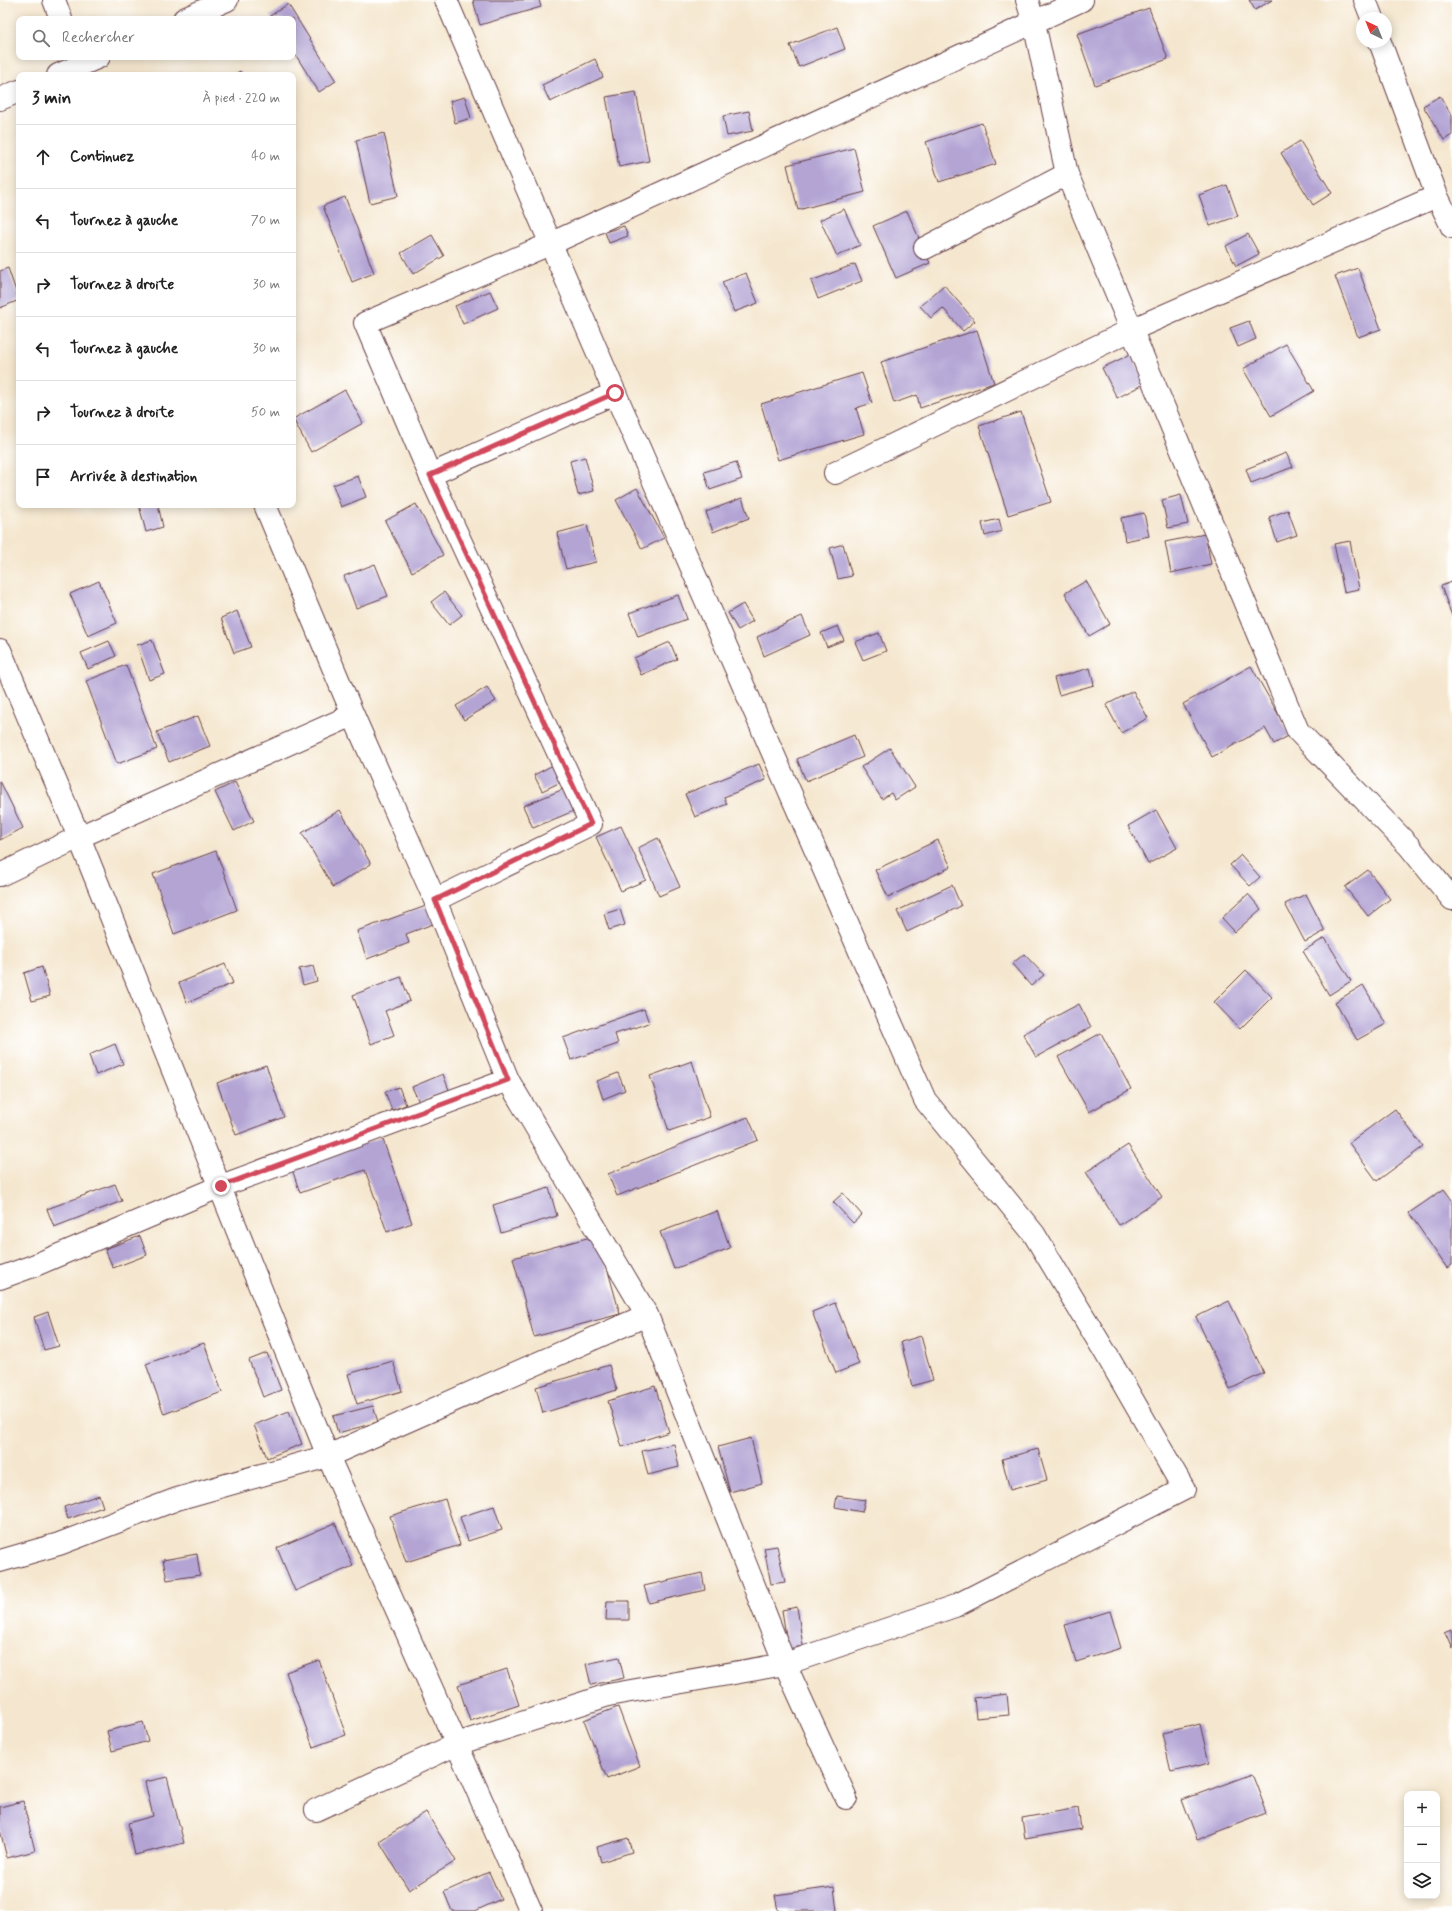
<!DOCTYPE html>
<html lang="fr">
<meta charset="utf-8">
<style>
:root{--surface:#fff;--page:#f6f6f6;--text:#222;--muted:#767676;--line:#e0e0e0}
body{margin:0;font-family:Mynerve,sans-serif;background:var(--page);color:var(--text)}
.controls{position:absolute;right:12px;bottom:12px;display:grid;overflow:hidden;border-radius:8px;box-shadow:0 2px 10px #0003}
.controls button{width:36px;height:36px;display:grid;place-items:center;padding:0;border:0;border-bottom:1px solid var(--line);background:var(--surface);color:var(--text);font:20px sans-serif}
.compass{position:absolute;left:1356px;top:12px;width:36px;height:36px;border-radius:50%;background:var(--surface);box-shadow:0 2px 10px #0003;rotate:317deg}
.stop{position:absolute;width:12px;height:12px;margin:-9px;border:3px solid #d1495b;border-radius:50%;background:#fff}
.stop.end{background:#d1495b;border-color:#fff;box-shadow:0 1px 4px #0008}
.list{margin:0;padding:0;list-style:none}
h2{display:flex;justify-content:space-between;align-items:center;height:52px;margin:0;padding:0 16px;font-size:17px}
h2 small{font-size:13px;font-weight:400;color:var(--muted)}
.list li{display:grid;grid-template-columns:26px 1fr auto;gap:12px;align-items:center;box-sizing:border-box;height:64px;padding:0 16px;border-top:1px solid var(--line)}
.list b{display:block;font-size:15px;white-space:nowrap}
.list em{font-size:13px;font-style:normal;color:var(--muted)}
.icon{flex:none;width:22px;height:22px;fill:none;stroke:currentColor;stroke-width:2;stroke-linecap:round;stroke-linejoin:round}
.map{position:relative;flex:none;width:1452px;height:1911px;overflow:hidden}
.search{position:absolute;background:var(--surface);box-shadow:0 2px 10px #0003;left:16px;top:16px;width:280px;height:44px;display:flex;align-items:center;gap:10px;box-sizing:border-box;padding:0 14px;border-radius:8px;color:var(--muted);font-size:15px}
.panel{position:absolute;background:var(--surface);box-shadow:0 2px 10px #0003;left:16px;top:72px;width:280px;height:436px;border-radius:8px}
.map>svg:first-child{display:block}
.building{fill:#b3a4d4}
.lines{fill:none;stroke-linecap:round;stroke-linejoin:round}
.minor-casing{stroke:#643d44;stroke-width:24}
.minor{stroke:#fff;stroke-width:22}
.route{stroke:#d1495b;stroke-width:5}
</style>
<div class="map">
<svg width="1452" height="1911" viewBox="0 0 1452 1911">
<rect width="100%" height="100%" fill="#fff"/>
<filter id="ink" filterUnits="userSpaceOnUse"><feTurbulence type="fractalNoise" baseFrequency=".025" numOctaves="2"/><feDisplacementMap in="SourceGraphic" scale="8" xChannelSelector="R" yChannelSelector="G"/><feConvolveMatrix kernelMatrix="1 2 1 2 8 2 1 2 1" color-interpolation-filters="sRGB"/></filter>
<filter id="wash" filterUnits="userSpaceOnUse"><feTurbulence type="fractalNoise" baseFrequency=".012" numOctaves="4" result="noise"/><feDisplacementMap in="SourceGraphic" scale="16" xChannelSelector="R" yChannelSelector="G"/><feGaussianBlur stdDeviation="0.9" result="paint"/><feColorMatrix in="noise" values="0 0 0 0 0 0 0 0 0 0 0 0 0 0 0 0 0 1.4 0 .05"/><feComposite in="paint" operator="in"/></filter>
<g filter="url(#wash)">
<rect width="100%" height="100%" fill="#f5e7cf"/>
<g id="blocks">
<!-- building -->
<g class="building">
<path d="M473,0H539L541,7L480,25Z"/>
<path d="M1249,0H1272L1255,10Z"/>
<path d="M288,4L336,81L319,92L293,51V19H272L270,16Z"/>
<path d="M1149,8L1168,59L1095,85L1077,34Z"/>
<path d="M837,27L845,49L799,67L790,45Z"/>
<path d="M595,59L603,77L550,102L542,85Z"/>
<path d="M240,71L243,75H233Z"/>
<path d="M636,92L649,161L619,167L606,97Z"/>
<path d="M1440,96L1452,116V135L1444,140L1423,106Z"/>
<path d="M465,97L471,118L455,123L450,101Z"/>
<path d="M749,111L753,131L727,136L723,116Z"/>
<path d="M982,123L996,164L939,182L926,142Z"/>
<path d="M384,133L398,196L370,203L356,140Z"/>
<path d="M1300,141L1332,193L1313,205L1281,153Z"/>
<path d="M854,148L865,192L798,210L787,165Z"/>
<path d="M1227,185L1238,216L1210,226L1199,195Z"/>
<path d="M345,197L374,273L352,282L323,206Z"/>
<path d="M844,209L860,245L837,256L820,220Z"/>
<path d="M907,211L930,263L896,278L873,226Z"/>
<path d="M624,226L628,236L609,243L605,232Z"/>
<path d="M1248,234L1259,254L1236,266L1226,246Z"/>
<path d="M432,235L444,256L413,274L401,253Z"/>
<path d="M855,264L862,281L818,299L811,281Z"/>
<path d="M8,268L19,300L0,308V271Z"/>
<path d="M1358,268L1381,329L1358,337L1335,276Z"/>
<path d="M746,273L758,303L734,312L722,282Z"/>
<path d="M944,285L975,321L963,331L943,308L931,318L920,306Z"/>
<path d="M490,291L498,308L463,324L455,306Z"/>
<path d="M1249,321L1256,339L1238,347L1230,328Z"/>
<path d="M977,330L994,383L920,408L917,395L894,403L881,362Z"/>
<path d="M1286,344L1314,391L1271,416L1243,369Z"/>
<path d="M1131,354L1146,383L1117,398L1102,368Z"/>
<path d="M862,373L872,403L856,408L864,434L778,460L761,404Z"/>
<path d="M345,390L363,423L311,452L293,419Z"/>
<path d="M1021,412L1051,502L1008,515L979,426Z"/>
<path d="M1286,453L1293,467L1251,483L1246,469Z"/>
<path d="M585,457L594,491L578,495L570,461Z"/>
<path d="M736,462L742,479L710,490L704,472Z"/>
<path d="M358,476L366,497L341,507L333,485Z"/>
<path d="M637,488L664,538L642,549L616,500Z"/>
<path d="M1181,495L1188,524L1168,528L1162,500Z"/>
<path d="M742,498L749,518L713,532L706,512Z"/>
<path d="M416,504L443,555L412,572L385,521Z"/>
<path d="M139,505H158L163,527L146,532Z"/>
<path d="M1288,510L1297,535L1277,542L1269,517Z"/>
<path d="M1144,513L1149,536L1125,541L1121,518Z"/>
<path d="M999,519L1002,531L985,536L982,523Z"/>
<path d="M587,525L596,562L566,569L557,533Z"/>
<path d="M1205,534L1211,564L1171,573L1165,542Z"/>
<path d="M1350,541L1359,589L1344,592L1334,544Z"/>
<path d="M843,544L852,576L838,579L830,548Z"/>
<path d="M375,564L388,596L356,608L344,576Z"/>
<path d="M99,581L117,623L88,636L70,594Z"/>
<path d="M1086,581L1110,624L1089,636L1065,593Z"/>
<path d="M1452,582V616L1441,586Z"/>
<path d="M444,592L462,615L449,625L431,602Z"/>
<path d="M678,595L687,619L638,637L629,613Z"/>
<path d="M743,604L753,621L738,630L728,613Z"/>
<path d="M237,611L251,647L234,653L221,618Z"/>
<path d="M802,616L810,635L764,656L757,637Z"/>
<path d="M838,626L844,640L827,647L821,633Z"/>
<path d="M879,633L886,651L863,660L855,642Z"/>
<path d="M152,640L165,674L149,680L137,645Z"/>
<path d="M109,641L116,656L88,669L81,653Z"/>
<path d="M670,642L677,659L641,675L634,658Z"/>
<path d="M126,665L157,749L117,764L86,681Z"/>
<path d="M1251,666L1290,735L1274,744L1265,728L1212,757L1183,704Z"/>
<path d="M1090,668L1094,685L1059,695L1054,678Z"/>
<path d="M487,687L496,701L464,720L456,706Z"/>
<path d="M1133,691L1148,718L1121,733L1106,705Z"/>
<path d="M198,716L210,746L169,762L157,732Z"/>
<path d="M854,735L863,757L806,781L797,759Z"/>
<path d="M890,748L915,787L895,800L891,793L882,799L861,767Z"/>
<path d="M555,764L563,781L542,791L534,775Z"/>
<path d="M759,764L766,780L724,797L727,804L695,817L685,794Z"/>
<path d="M0,781L23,828L0,840Z"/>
<path d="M235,782L254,821L234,831L215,792Z"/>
<path d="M566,788L576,810L533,828L523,806Z"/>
<path d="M340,810L371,864L333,887L302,833Z"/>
<path d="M1156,810L1177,848L1148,864L1128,826Z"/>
<path d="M621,826L646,880L621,891L596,837Z"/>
<path d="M658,838L680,887L659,896L638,848Z"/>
<path d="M938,840L951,867L888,897L875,870Z"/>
<path d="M216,851L237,910L174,934L153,874Z"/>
<path d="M1241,855L1260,877L1250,886L1230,865Z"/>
<path d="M1368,870L1390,899L1368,916L1345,887Z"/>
<path d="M952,885L961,906L907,932L897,911Z"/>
<path d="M1248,894L1261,909L1235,932L1222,918Z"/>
<path d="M1306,894L1325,931L1305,942L1285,904Z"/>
<path d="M426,906L433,924L406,934L409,943L367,959L357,931Z"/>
<path d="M620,909L625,925L609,930L604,914Z"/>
<path d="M1325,938L1351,981L1329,995L1303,951Z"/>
<path d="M1024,954L1044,975L1031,986L1012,964Z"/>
<path d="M225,964L233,983L187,1003L179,983Z"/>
<path d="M313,966L317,981L303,985L299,969Z"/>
<path d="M42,967L50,996L32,1001L24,973Z"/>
<path d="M1246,970L1272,997L1240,1029L1214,1002Z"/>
<path d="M401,977L410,1001L385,1011L394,1035L371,1044L353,995Z"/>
<path d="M1363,985L1386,1024L1357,1040L1335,1002Z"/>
<path d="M1079,1004L1091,1027L1036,1057L1023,1034Z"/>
<path d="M644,1009L649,1023L615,1034L618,1044L571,1060L563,1038Z"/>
<path d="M1101,1033L1131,1089L1089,1112L1058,1057Z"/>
<path d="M115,1044L123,1064L96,1075L89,1055Z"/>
<path d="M692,1061L710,1117L669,1131L650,1076Z"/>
<path d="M266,1065L284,1117L236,1135L217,1083Z"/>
<path d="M618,1073L625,1090L603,1099L597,1081Z"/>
<path d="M443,1074L449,1090L419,1102L412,1087Z"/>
<path d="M399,1087L406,1105L392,1110L385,1092Z"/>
<path d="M1395,1109L1423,1147L1377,1181L1349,1143Z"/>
<path d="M748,1117L758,1140L617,1196L608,1174Z"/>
<path d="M382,1137L412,1223L387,1232L365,1170L300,1193L292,1169Z"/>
<path d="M1128,1145L1162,1197L1119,1225L1086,1172Z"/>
<path d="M115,1184L122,1201L54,1227L47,1209Z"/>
<path d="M549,1188L557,1216L501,1233L493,1205Z"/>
<path d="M1444,1189L1452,1200V1265L1447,1268L1409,1213Z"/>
<path d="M843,1193L862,1215L853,1223L833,1202Z"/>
<path d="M717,1211L730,1248L674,1269L660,1232Z"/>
<path d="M598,1235L620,1314L534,1337L513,1258Z"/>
<path d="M140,1236L147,1255L113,1268L105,1249Z"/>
<path d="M1229,1301L1264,1373L1230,1389L1196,1317Z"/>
<path d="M835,1303L859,1364L836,1373L812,1312Z"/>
<path d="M48,1312L59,1346L44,1350L34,1317Z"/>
<path d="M921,1336L933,1380L912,1386L901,1342Z"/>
<path d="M204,1343L222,1392L164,1414L146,1364Z"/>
<path d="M267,1353L281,1390L263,1397L249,1360Z"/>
<path d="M393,1361L402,1391L357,1404L348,1374Z"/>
<path d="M609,1365L617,1390L543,1413L536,1387Z"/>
<path d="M655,1386L669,1432L622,1447L608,1401Z"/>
<path d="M373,1406L378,1422L338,1433L333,1416Z"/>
<path d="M289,1411L302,1444L267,1458L254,1425Z"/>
<path d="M751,1438L762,1483L730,1492L718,1447Z"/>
<path d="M674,1444L679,1467L648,1475L642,1451Z"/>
<path d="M1038,1449L1047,1480L1010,1490L1002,1459Z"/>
<path d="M99,1495L103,1507L68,1519L64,1507Z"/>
<path d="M837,1496L865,1500L862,1512L835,1507Z"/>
<path d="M445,1499L460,1545L406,1562L390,1516Z"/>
<path d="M494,1506L502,1530L468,1541L460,1517Z"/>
<path d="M335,1523L353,1566L295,1591L277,1548Z"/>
<path d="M777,1546L785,1582L771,1584L764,1548Z"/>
<path d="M197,1554L200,1575L167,1580L163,1560Z"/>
<path d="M702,1573L705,1590L649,1603L644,1586Z"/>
<path d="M607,1601H629V1620H606Z"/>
<path d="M797,1607L803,1646L788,1649L782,1610Z"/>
<path d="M1110,1611L1121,1648L1076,1662L1065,1625Z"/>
<path d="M1452,1630V1649L1445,1633Z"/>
<path d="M619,1657L624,1678L591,1685L586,1664Z"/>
<path d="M319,1660L346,1735L313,1747L286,1672Z"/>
<path d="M507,1669L519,1705L470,1721L458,1685Z"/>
<path d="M1007,1694L1009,1715L976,1718L974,1698Z"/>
<path d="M618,1707L640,1766L607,1779L584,1720Z"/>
<path d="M143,1722L148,1741L112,1751L107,1731Z"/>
<path d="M1200,1724L1209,1763L1171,1772L1162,1733Z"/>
<path d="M1252,1774L1267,1813L1197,1840L1182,1800Z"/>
<path d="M167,1777L184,1843L135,1855L128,1823L153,1816L145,1782Z"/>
<path d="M23,1801L35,1851L7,1858L0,1830V1807Z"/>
<path d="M1078,1808L1081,1829L1025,1839L1022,1818Z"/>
<path d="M426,1812L456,1861L409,1890L379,1841Z"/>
<path d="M628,1838L632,1852L601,1862L597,1847Z"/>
<path d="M489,1872L501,1899L475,1911H452L444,1892Z"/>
<path d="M834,1887L837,1911H778L775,1895Z"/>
</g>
</g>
</g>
<g filter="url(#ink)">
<use href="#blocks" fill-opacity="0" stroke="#643d44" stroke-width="1"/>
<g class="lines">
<defs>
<g id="minor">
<path d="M54,0L61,19"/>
<path d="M1027,0L1034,23L1067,174L1298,731L1409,846L1452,899"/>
<path d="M1365,0L1372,18"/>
<path d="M184,19L227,0"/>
<path d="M1380,42L1437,196L1452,227"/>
<path d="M58,75L99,57"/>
<path d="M0,99L19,91"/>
<path d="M925,248L1067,174"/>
<path d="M835,473L1131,330L1437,196"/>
<path d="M430,475L615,393"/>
<path d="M265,505L353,715L435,900L508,1080L647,1315L785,1664L846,1798"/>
<path d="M0,650L79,837L328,1456L531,1911"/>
<path d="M0,875L79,837L353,715"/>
<path d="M435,900L591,824L430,475L365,323L550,244L1082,0"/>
<path d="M0,1278L33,1266L221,1186L508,1080"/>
<path d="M0,1561L59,1544L177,1499L328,1456L647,1315"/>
<path d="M316,1810L457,1744L608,1695L785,1664L955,1606L1184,1489L1105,1352L1034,1234L925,1100L615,393L446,0"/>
</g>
</defs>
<!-- minor casing -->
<use href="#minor" class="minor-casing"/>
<!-- minor -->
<use href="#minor" class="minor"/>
</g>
</g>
<g class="lines" filter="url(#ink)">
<!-- route -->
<path class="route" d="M221,1186L508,1080L435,900L591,824L430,475L615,393"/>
</g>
</svg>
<div class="controls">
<button>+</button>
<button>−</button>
<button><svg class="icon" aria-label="layers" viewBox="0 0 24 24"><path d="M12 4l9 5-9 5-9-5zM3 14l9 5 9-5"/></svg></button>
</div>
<svg class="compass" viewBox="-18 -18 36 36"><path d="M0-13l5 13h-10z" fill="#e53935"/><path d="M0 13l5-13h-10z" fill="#767676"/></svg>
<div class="stop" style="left:615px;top:393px"></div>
<div class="stop end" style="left:221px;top:1186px"></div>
<div class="search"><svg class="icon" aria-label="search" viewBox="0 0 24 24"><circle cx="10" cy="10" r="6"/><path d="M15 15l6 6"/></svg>Rechercher</div>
<section class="panel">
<h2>3 min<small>À pied · 220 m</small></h2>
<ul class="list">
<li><svg class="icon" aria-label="ahead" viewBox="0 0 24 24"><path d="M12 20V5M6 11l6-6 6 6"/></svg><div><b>Continuez</b></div><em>40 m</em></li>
<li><svg class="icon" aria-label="left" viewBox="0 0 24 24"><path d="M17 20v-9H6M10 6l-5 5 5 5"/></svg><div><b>Tournez à gauche</b></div><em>70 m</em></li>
<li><svg class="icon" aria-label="right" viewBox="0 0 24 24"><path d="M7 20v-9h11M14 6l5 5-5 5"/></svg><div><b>Tournez à droite</b></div><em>30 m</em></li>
<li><svg class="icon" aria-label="left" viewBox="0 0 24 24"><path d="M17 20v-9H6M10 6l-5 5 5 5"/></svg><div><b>Tournez à gauche</b></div><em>30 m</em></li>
<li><svg class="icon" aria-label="right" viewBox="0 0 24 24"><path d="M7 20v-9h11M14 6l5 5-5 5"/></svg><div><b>Tournez à droite</b></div><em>50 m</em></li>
<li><svg class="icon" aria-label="arrive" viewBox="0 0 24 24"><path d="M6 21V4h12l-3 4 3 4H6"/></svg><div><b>Arrivée à destination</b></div></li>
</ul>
</section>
</div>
